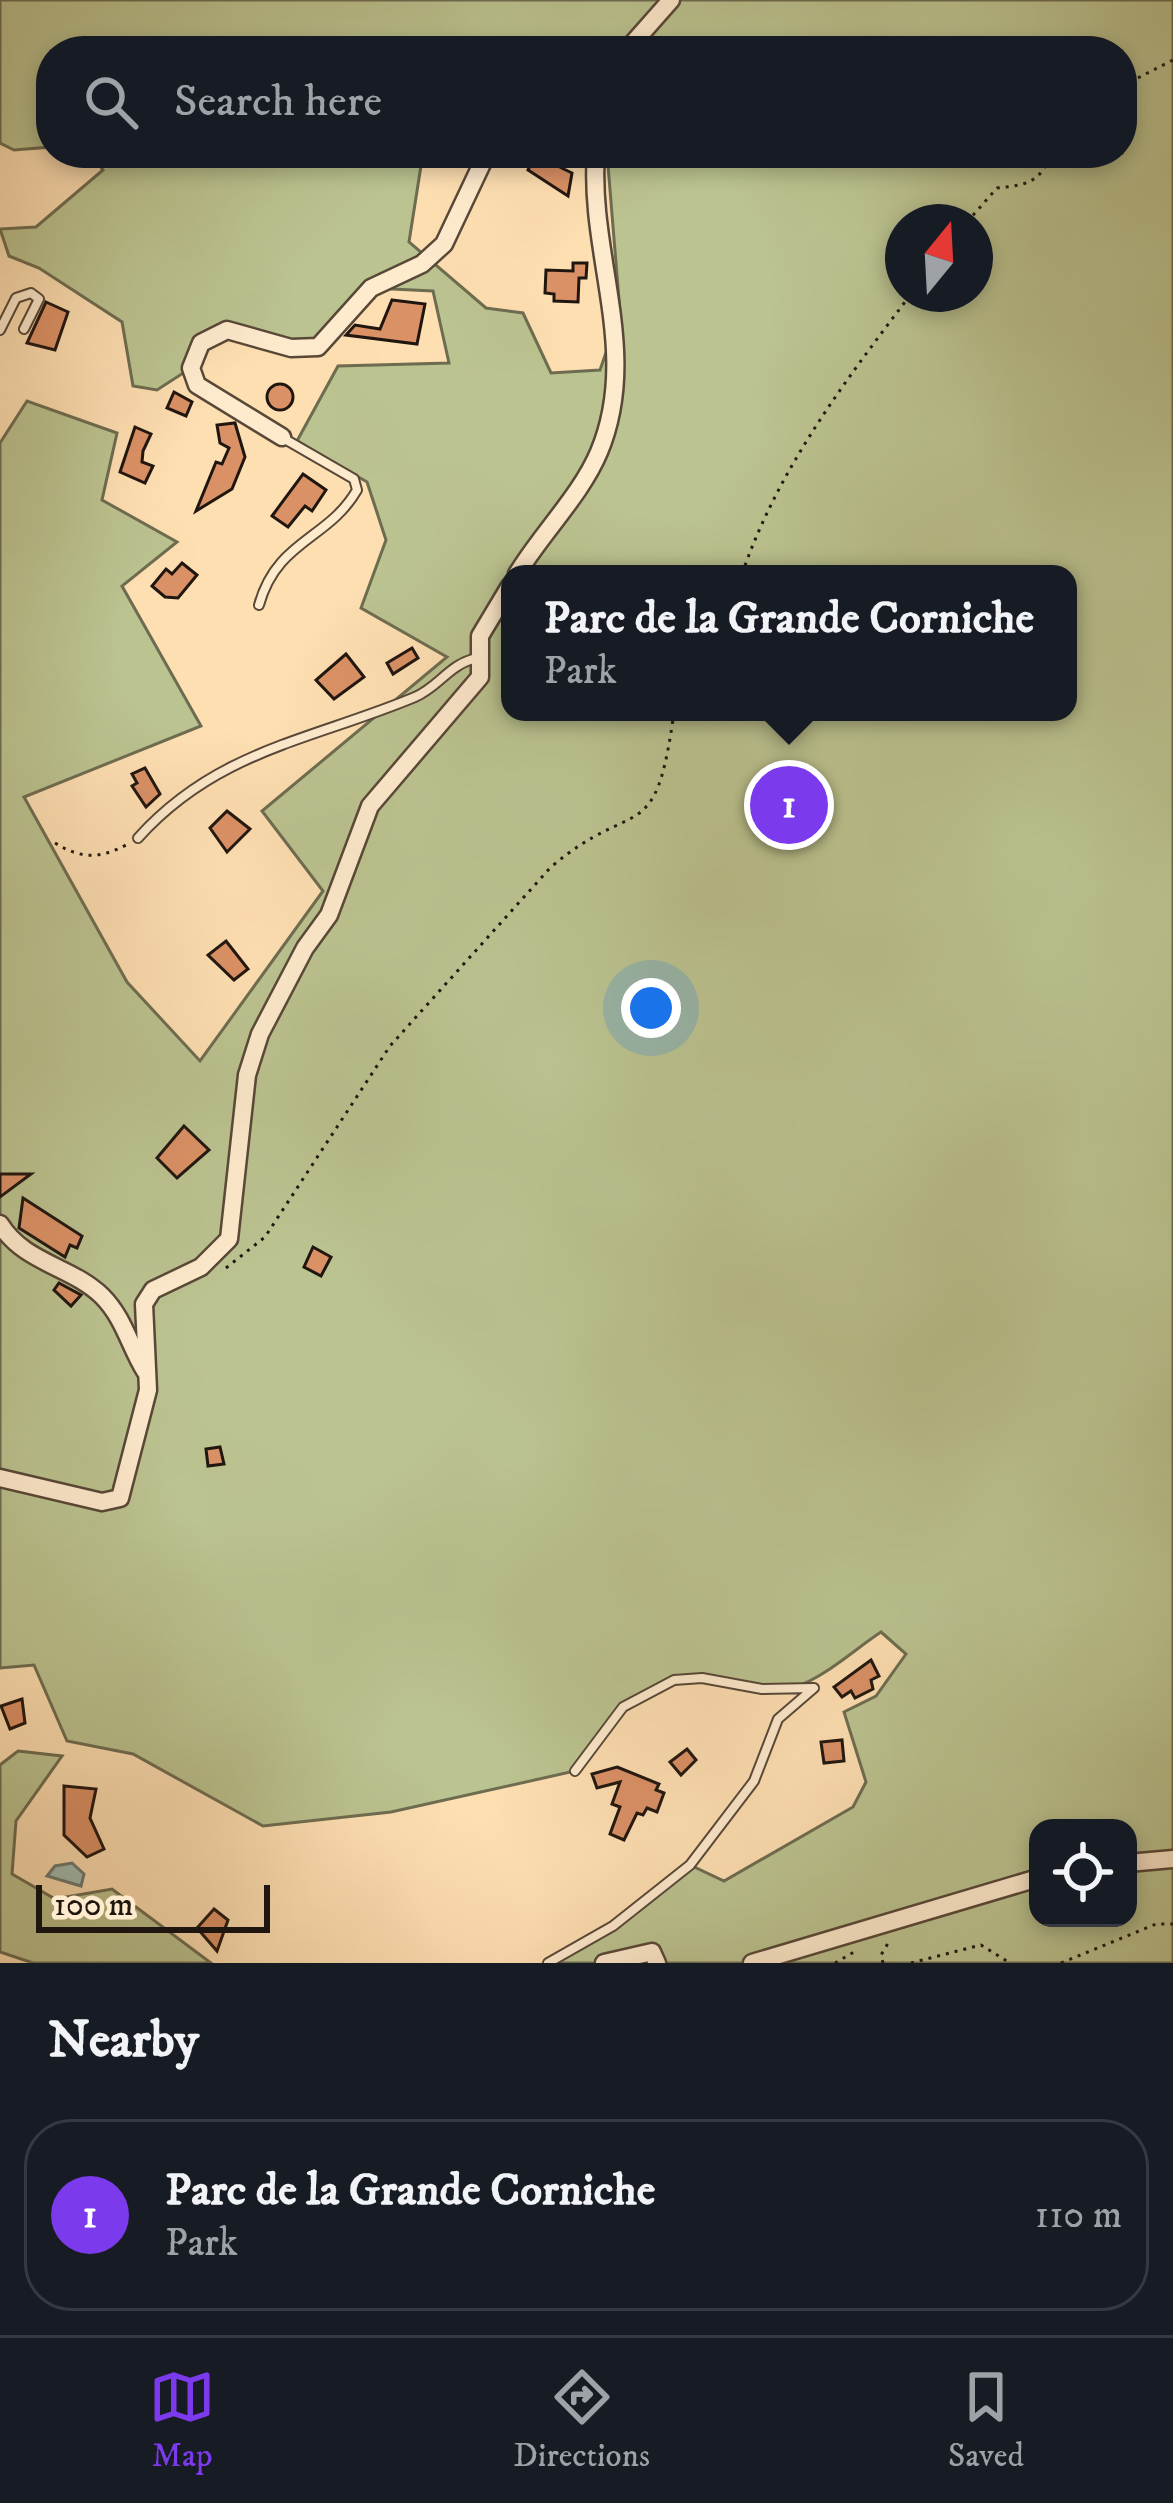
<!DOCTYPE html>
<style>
:root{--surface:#171b24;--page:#242831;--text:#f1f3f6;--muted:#9ea1a6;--line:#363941;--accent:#7c3aed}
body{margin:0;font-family:"IM FELL DW Pica",serif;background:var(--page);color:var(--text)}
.controls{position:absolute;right:36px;bottom:36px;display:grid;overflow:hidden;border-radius:24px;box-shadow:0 6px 18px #0003}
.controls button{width:108px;height:108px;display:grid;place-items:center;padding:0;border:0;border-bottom:3px solid var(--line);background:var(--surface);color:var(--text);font:60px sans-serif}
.compass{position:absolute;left:885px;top:204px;width:108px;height:108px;border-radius:50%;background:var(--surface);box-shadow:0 6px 18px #0003;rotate:18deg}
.scale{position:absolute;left:36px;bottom:30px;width:234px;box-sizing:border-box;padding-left:12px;border:6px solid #201610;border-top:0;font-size:33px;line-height:42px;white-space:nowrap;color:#201610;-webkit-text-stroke:9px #feeacd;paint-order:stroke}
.you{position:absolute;left:651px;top:1008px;width:42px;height:42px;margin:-30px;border:9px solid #fff;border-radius:50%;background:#1a73e8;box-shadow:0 0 0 18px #1a73e833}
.badge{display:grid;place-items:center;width:78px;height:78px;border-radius:50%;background:var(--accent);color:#fff;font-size:39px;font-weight:700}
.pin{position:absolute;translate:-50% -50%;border:6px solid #fff;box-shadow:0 3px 12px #0006}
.popup{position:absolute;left:501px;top:565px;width:576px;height:156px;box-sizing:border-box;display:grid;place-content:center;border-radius:24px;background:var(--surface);filter:drop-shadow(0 3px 9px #0005);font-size:39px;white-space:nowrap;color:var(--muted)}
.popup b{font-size:45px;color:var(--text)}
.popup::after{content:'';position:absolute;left:50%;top:100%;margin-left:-24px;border:24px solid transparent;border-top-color:var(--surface)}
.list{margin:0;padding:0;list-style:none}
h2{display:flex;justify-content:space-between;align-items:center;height:156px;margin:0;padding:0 48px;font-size:51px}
h2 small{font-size:39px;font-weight:400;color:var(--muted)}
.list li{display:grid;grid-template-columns:78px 1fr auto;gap:36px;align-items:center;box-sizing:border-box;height:192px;margin:0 24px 24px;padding:0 24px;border:3px solid var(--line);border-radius:48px}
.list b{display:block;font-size:45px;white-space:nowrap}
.list p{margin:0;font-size:39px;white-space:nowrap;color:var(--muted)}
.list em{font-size:39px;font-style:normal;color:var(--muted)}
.icon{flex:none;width:66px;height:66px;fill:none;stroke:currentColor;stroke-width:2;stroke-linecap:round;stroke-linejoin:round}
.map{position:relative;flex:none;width:1173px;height:1963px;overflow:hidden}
.search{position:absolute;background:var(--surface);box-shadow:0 6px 18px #0003;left:36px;right:36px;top:36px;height:132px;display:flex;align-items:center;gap:30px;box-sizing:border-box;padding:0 42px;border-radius:48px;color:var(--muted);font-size:45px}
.sheet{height:372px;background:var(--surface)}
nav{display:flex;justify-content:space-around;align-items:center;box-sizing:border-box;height:168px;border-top:3px solid var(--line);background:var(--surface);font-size:33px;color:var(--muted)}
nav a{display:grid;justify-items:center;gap:6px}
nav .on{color:var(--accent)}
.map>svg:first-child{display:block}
.green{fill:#bbc390;stroke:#6e6c50;stroke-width:3;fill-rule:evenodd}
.water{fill:#a1bcb3;stroke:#6d7a72;stroke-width:3}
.building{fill:#db9166;stroke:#201610;stroke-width:3}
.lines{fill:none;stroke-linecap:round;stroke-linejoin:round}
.lane-casing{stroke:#584838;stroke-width:12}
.street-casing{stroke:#584838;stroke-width:21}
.path{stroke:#201610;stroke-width:3;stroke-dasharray:3 6;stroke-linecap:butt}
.lane{stroke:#feeacd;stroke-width:8}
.street{stroke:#feeacd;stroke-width:16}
</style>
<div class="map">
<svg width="1173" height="1963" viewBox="0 0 1173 1963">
<rect width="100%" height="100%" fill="#fedfb2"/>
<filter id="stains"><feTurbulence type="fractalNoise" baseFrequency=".00167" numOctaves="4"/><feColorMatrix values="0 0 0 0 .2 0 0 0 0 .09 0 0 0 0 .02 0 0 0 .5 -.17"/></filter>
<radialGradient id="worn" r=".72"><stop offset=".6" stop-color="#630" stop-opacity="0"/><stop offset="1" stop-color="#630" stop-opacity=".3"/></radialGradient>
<!-- green -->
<g class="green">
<path d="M0,0H1173V1963H548L613,1926L690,1865L724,1881L853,1807L866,1782L844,1712L876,1696L906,1654L881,1632C855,1649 824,1678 795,1687C775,1693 750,1687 730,1683C645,1667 621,1710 575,1771L391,1812L263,1826L133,1754L67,1741L34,1665L0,1668V443L27,401L117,433L102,500L177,542L122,586L201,726L24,797L127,982L200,1061L323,891L262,811L447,657L361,608L386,540L367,482L297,441L338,366L449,363L433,291L371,288L318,347L215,332L191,368L157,390L133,386L122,322L39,268L9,256L0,229L36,227L103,170L90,153H423L409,242L486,308L523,313L551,373L600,370L620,312L607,153H1122V51H616L614,44L590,51H496L483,45L479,51H51V147L14,150L0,143ZM903,222H975V294H903ZM510,574H1068V712H510ZM1038,1828H1128V1918H1038Z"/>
<path d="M18,1751L62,1756L16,1821L12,1874L55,1899L112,1889L211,1963H33L0,1952V1765Z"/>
</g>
<!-- water -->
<path class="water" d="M72,1863L84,1874L81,1886L47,1876L55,1866Z"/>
<!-- building -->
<g class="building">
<path d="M535,155L572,173L568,196L528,170Z"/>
<path d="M573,263H587L586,278H579L578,302L554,301V294L545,293L546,270L573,271Z"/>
<path d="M392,300L425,304L417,344L346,335L355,325L380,329Z"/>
<path d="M46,302L68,312L55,350L27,343Z"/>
<circle cx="280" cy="397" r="13"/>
<path d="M174,392L192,402L186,416L167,408Z"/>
<path d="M235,423L245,457L232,489L196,511L216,462L222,464L229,448L220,443L217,425Z"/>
<path d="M135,427L151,434L143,451L142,462L153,466L145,483L120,472Z"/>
<path d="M303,474L326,490L312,511L305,506L288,527L272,516Z"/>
<path d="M182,563L197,575L178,598L165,597L152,586L166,569L172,574Z"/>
<path d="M412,648L418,658L393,674L387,663Z"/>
<path d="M346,654L364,677L334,699L316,680Z"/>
<path d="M145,768L160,794L146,807L132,786L137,783L132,774Z"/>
<path d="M227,811L250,829L227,852L210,828Z"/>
<path d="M226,941L248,969L234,980L208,955Z"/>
<path d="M184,1126L209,1150L177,1178L157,1158Z"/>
<path d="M0,1174H31L0,1197Z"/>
<path d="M23,1198L82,1236L77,1248L70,1245L65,1257L19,1228Z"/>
<path d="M313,1247L331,1257L321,1276L304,1267Z"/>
<path d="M59,1283L81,1295L71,1306L54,1290Z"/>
<path d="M220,1447L224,1464L208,1466L206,1449Z"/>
<path d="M871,1660L879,1676L871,1680L873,1689L855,1698L851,1691L842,1697L834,1687Z"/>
<path d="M22,1699L25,1723L10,1729L1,1706Z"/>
<path d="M842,1740L844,1761L824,1763L821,1742Z"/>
<path d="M687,1749L696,1760L681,1775L670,1762Z"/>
<path d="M617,1767L659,1784L656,1790L664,1793L657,1812L647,1808L643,1815L637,1813L624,1840L610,1834L620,1807L612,1804L620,1782L597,1788L592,1774Z"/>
<path d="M64,1786L96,1789L90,1818L104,1849L87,1857L64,1835Z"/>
<path d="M214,1909L228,1920L217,1951L197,1928Z"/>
</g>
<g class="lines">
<defs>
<g id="lane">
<path d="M0,330L16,298L31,293L39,299L24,329"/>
<path d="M259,605C277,540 328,540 357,490L354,479L283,438"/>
<path d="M138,838C217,750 312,740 415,697C440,686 449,664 477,658"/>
<path d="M548,1963L613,1926L690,1865L754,1781L778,1719L814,1688L762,1689L702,1678L674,1680L623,1707L575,1771"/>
</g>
<g id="street">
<path d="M626,51L671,0"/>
<path d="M282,437L197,385L191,368L201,343L227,330L291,348L318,347L371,288L422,264L444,244L487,153"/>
<path d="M517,574C541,534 581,495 599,452C641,352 588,255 596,153"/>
<path d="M0,1224C24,1263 71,1266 102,1296C124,1318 130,1347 145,1371"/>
<path d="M0,1478L102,1502L120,1498L148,1390L144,1304L153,1290L201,1267L229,1239L247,1075L260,1034L305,948L329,915L370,806L480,677V636L510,586"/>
<path d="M1128,1863L1173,1859"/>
<path d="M604,1963L652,1952L657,1963"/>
<path d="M752,1963L1038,1878"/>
</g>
</defs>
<!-- lane casing -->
<use href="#lane" class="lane-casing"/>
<!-- street casing -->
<use href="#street" class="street-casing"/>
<!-- path -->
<g class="path">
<path d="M1122,86L1173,60"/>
<path d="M967,222L997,188C1026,185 1041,183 1051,153"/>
<path d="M742,574C778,469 845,381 911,294"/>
<path d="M55,843C81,859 99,859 126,845"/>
<path d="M226,1268L265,1237L390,1046L551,867C637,794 655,851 674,712"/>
<path d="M835,1963L854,1952"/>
<path d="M883,1963L881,1955L890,1940"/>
<path d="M911,1963L981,1945L1010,1963"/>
<path d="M1061,1963L1156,1924H1173"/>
</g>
<!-- lane -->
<use href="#lane" class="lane"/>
<!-- street -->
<use href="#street" class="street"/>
</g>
<rect width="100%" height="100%" filter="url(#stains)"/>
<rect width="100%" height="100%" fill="url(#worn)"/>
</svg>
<div class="controls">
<button><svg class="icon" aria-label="locate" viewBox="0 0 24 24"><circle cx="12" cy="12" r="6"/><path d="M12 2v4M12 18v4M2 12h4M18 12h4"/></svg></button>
</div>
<svg class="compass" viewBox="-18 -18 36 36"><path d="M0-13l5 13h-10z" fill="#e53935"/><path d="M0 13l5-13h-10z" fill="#9ea1a6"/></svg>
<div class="scale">100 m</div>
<div class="you"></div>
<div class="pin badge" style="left:789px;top:805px">1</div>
<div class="popup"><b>Parc de la Grande Corniche</b>Park</div>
<div class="search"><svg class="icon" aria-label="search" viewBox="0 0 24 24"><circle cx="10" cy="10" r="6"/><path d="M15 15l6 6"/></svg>Search here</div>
</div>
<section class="sheet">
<h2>Nearby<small></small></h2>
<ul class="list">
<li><span class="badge">1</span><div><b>Parc de la Grande Corniche</b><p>Park</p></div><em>110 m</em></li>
</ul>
</section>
<nav>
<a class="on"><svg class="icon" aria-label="map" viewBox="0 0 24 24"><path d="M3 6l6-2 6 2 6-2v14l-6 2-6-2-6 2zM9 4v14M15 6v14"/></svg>Map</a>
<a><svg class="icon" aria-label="directions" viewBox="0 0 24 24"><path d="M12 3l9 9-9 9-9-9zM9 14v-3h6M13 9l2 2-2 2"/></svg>Directions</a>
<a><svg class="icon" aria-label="saved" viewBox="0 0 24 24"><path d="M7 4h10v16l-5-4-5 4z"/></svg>Saved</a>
</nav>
